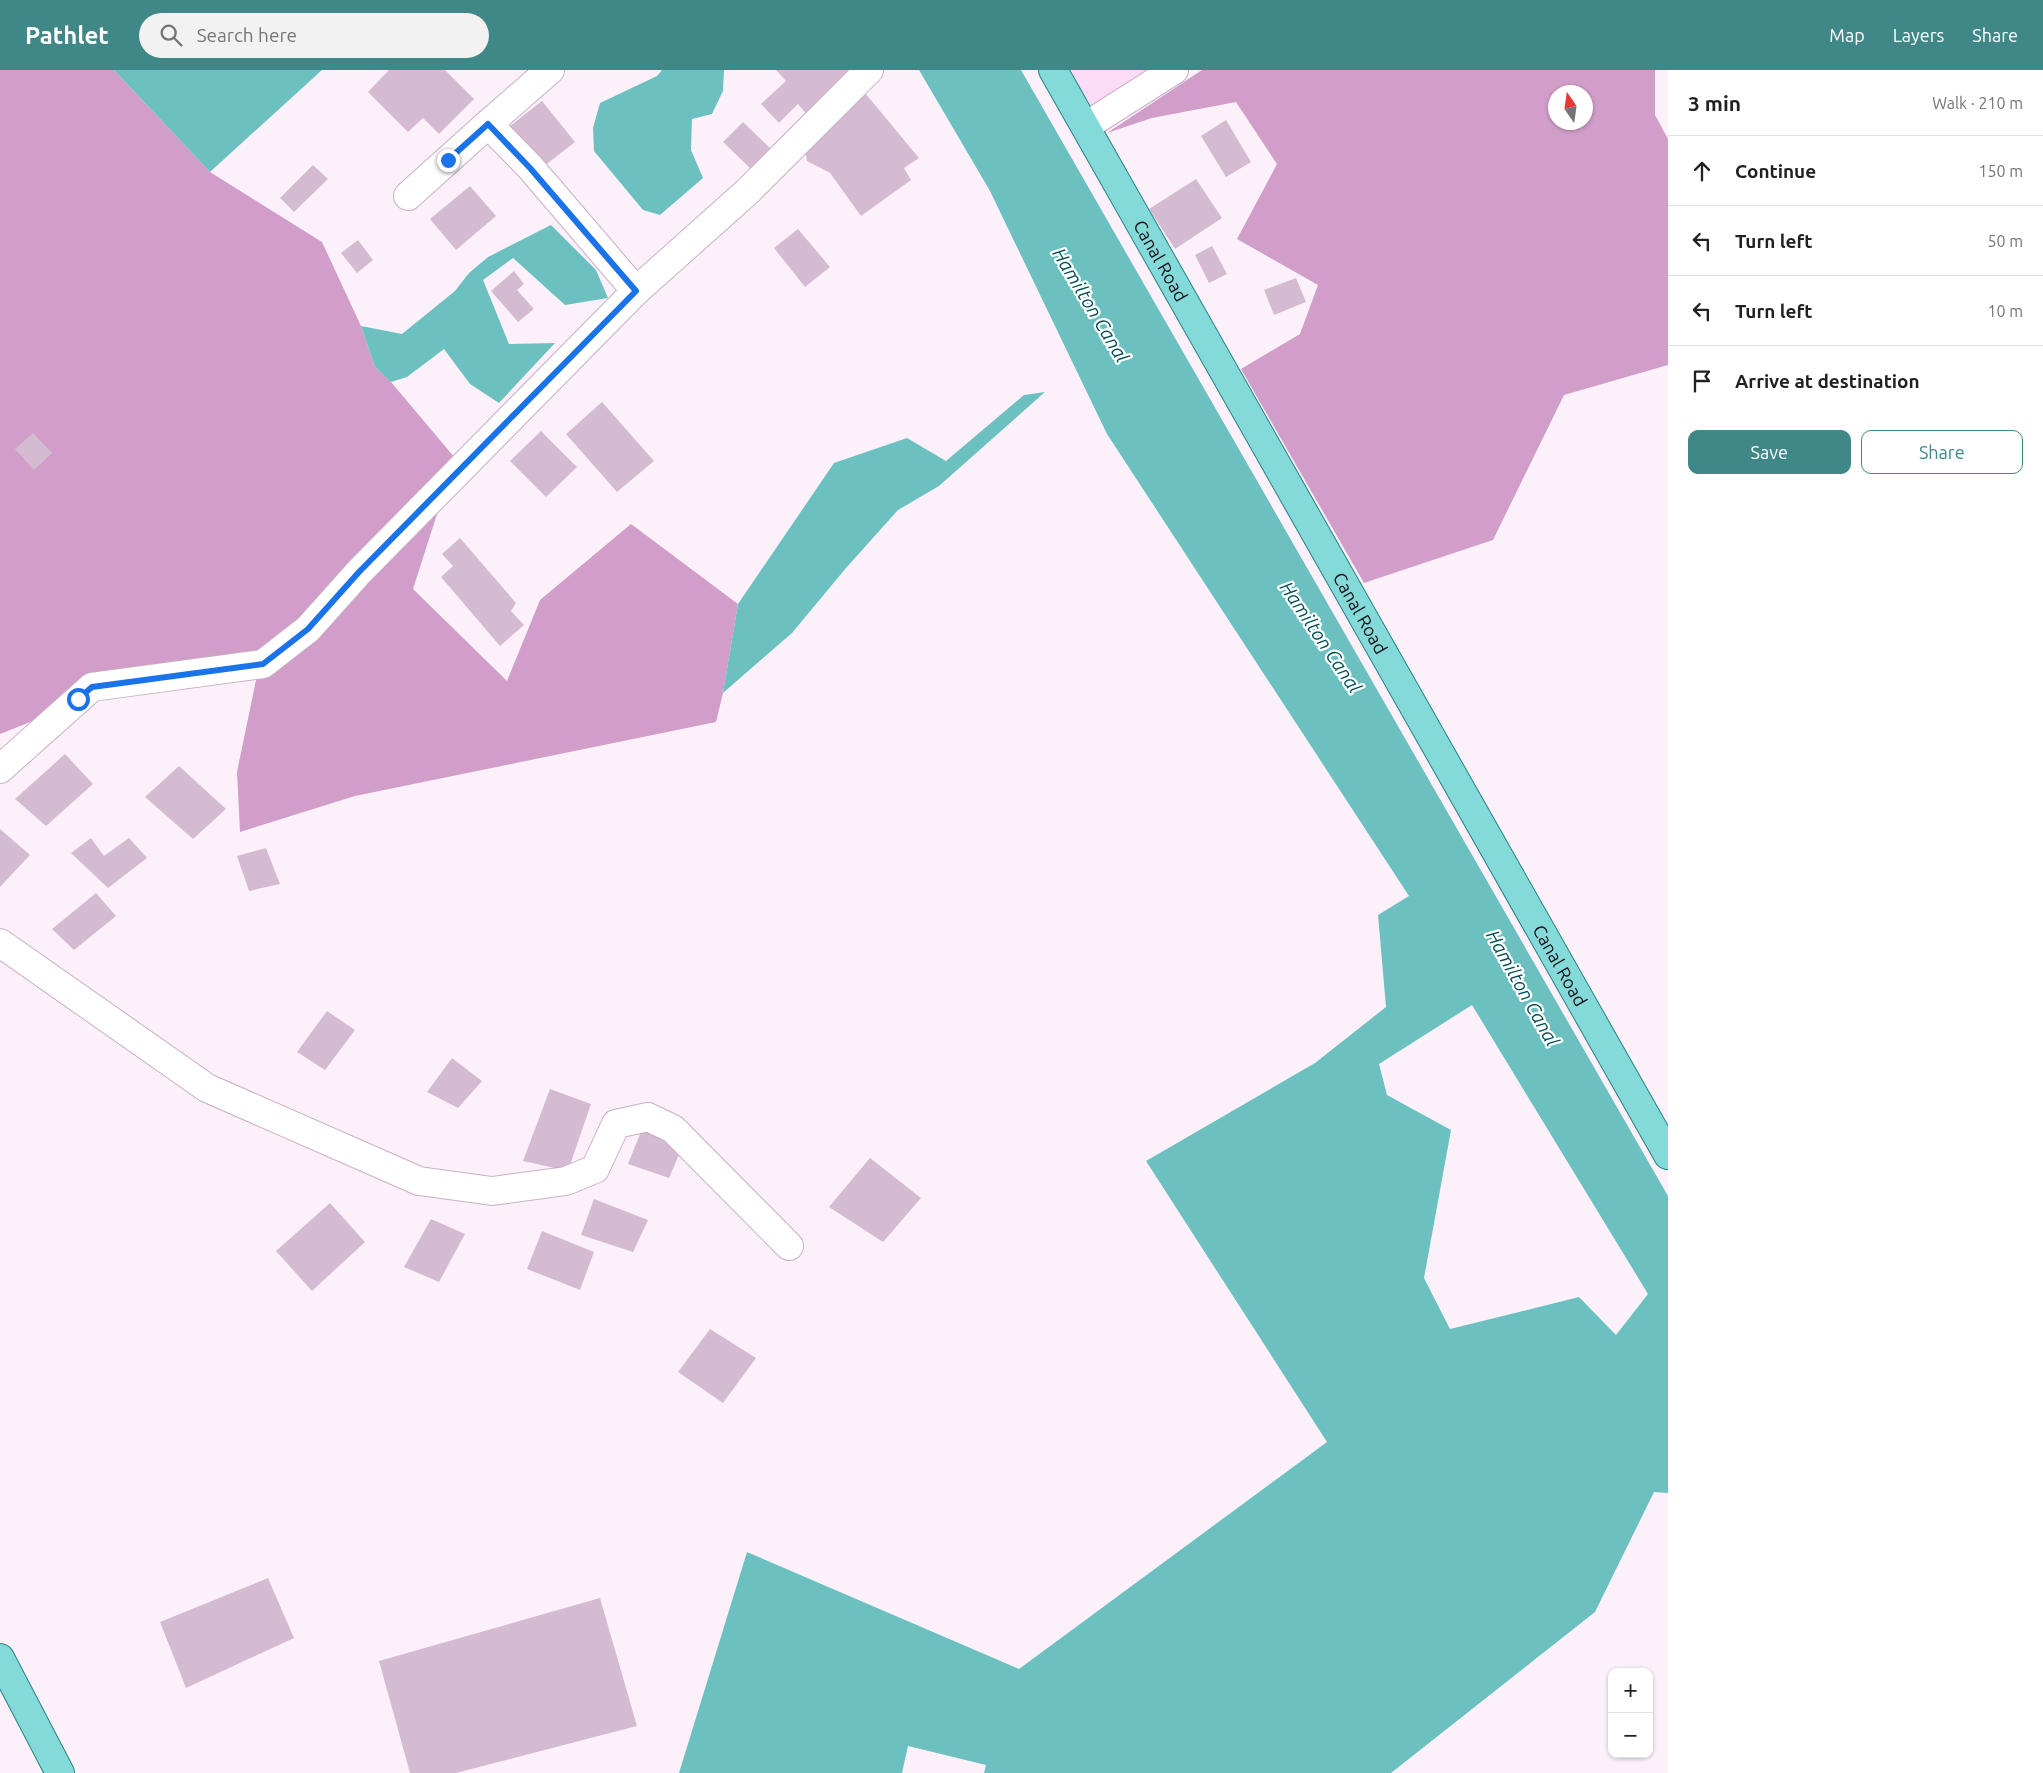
<!DOCTYPE html>
<meta charset="utf-8">
<style>
:root{--surface:#fff;--page:#f2f2f2;--text:#202124;--muted:#757577;--line:#e0e0e0;--accent:#408888}
body{margin:0;font-family:Ubuntu,sans-serif;background:var(--page);color:var(--text)}
.controls{position:absolute;right:15px;bottom:15px;display:grid;overflow:hidden;border-radius:10px;box-shadow:0 1px 4px #0004}
.controls button{width:45px;height:45px;display:grid;place-items:center;padding:0;border:0;border-bottom:1px solid var(--line);background:var(--surface);color:var(--text);font:25px sans-serif}
.compass{position:absolute;left:1548px;top:15px;width:45px;height:45px;border-radius:50%;background:var(--surface);box-shadow:0 1px 4px #0004;rotate:347deg}
.stop{position:absolute;width:15px;height:15px;margin:-11px;border:4px solid #1a73e8;border-radius:50%;background:#fff}
.stop.end{background:#1a73e8;border-color:#fff;box-shadow:0 1px 5px #0008}
.list{margin:0;padding:0;list-style:none}
h2{display:flex;justify-content:space-between;align-items:center;height:65px;margin:0;padding:0 20px;font-size:21px}
h2 small{font-size:16px;font-weight:400;color:var(--muted)}
.list li{display:grid;grid-template-columns:32px 1fr auto;gap:15px;align-items:center;box-sizing:border-box;height:70px;padding:0 20px;border-top:1px solid var(--line)}
.list b{display:block;font-size:19px;white-space:nowrap}
.list em{font-size:16px;font-style:normal;color:var(--muted)}
.actions{display:flex;gap:10px;padding:15px 20px}
.actions a{flex:1;padding:11px 0;border:1px solid var(--accent);border-radius:10px;text-align:center;font-size:18px;color:var(--accent)}
.actions .main{background:var(--accent);color:#fff}
.icon{flex:none;width:28px;height:28px;fill:none;stroke:currentColor;stroke-width:2;stroke-linecap:round;stroke-linejoin:round}
.map{position:relative;flex:none;width:1668px;height:1703px;overflow:hidden}
header{display:flex;align-items:center;gap:30px;box-sizing:border-box;height:70px;padding:0 25px;background:var(--accent);color:#fff}
header strong{font-size:24px}
nav{display:flex;gap:28px;margin-inline-start:auto;font-size:18px}
.search{width:350px;height:45px;background:var(--page);display:flex;align-items:center;gap:12px;box-sizing:border-box;padding:0 18px;border-radius:28px;color:var(--muted);font-size:19px}
main{display:flex}
aside{flex:1;background:var(--surface)}
.map>svg:first-child{display:block}
.green{fill:#fcdbf6}
.forest{fill:#d09ec8;fill-rule:evenodd}
.water{fill:#6cc0c0;fill-rule:evenodd}
.building{fill:#d5bbd1}
.lines{fill:none;stroke-linecap:round;stroke-linejoin:round}
.minor-casing{stroke:#c9afc4;stroke-width:30}
.major-casing{stroke:#288184;stroke-width:30}
.minor{stroke:#fff;stroke-width:28}
.major{stroke:#84d9d9;stroke-width:28}
.route{stroke:#1a73e8;stroke-width:6}
.labels{text-anchor:middle;dominant-baseline:central;stroke-width:4.5;stroke-linejoin:round;paint-order:stroke}
.street-label{font-size:18px;fill:#160d15;stroke:#fff}
.water-label{font-size:19px;font-style:italic;fill:#004f50;stroke:#fff}
</style>
<header>
<strong>Pathlet</strong>
<div class="search"><svg class="icon" aria-label="search" viewBox="0 0 24 24"><circle cx="10" cy="10" r="6"/><path d="M15 15l6 6"/></svg>Search here</div>
<nav><a>Map</a><a>Layers</a><a>Share</a></nav>
</header>
<main>
<div class="map">
<svg width="1668" height="1703" viewBox="0 0 1668 1703">
<rect width="100%" height="100%" fill="#fcf1fa"/>
<!-- green -->
<path class="green" d="M1069,0H1152L1093,39Z"/>
<!-- forest -->
<g class="forest">
<path d="M0,0H114L210,102L322,172L361,256L375,297L391,312L455,388L413,519L507,611L540,530L631,454L738,534L723,623L716,652L355,726L240,762L237,702L262,581L187,590L0,664Z"/>
<path d="M1202,0H1655V45L1668,69V295L1564,325L1493,470L1364,513L1241,299L1300,264L1318,215L1237,169L1277,94L1236,32L1152,48L1107,63ZM1556,22H1586V52H1556Z"/>
</g>
<!-- water -->
<g class="water">
<path d="M114,0H322L210,102Z"/>
<path d="M662,0H724L723,21L712,44L692,49L691,80L703,108L660,145L643,140L594,81L593,58L600,33L657,6Z"/>
<path d="M919,0H1021L1668,1126V1423L1654,1422L1595,1542L1391,1703H984L986,1695L908,1676L902,1703H679L747,1482L1019,1599L1327,1372L1146,1091L1315,993L1386,937L1378,845L1409,826L1107,364L990,121ZM1472,935L1648,1224L1616,1265L1579,1227L1450,1259L1424,1208L1451,1060L1387,1025L1379,994Z"/>
<path d="M551,155L596,200L608,228L565,235L513,188L483,210L509,274L555,273L499,333L470,314L444,279L407,307L391,312L375,297L361,256L402,264L455,221L469,203L488,187Z"/>
<path d="M1045,322L939,416L898,440L846,498L792,563L723,623L738,534L834,393L907,368L946,391L1024,325Z"/>
</g>
<!-- building -->
<g class="building">
<path d="M389,0H445L474,29L439,64L423,48L408,62L368,22Z"/>
<path d="M776,0H847L852,5L808,46L798,34L779,53L761,34L786,11Z"/>
<path d="M865,23L919,88L904,98L911,110L861,146L830,103L807,91L805,80Z"/>
<path d="M542,31L575,72L539,100L506,59Z"/>
<path d="M1226,50L1251,92L1226,107L1201,66Z"/>
<path d="M743,52L772,80L752,100L723,72Z"/>
<path d="M313,95L328,109L294,142L280,128Z"/>
<path d="M1196,109L1222,148L1175,179L1149,139Z"/>
<path d="M470,116L496,146L456,180L430,149Z"/>
<path d="M798,159L830,197L805,217L774,178Z"/>
<path d="M358,170L373,190L357,203L341,183Z"/>
<path d="M1212,176L1227,204L1209,213L1195,185Z"/>
<path d="M514,201L524,214L517,220L534,239L518,252L491,221Z"/>
<path d="M1296,208L1306,232L1274,245L1264,220Z"/>
<path d="M602,332L654,391L617,422L566,364Z"/>
<path d="M541,361L577,397L546,427L510,391Z"/>
<path d="M33,363L52,383L34,400L15,379Z"/>
<path d="M460,468L516,533L511,541L524,555L500,576L441,507L453,496L442,484Z"/>
<path d="M65,684L93,714L46,756L15,729Z"/>
<path d="M179,696L226,739L193,769L145,727Z"/>
<path d="M0,759L30,785L0,817Z"/>
<path d="M91,768L104,786L129,768L147,788L108,818L71,783Z"/>
<path d="M266,778L280,814L249,821L237,786Z"/>
<path d="M96,823L116,846L74,880L52,859Z"/>
<path d="M327,941L355,960L325,1000L297,982Z"/>
<path d="M452,988L482,1011L458,1038L427,1022Z"/>
<path d="M550,1019L591,1034L568,1101L523,1091Z"/>
<path d="M642,1059L681,1080L669,1108L628,1094Z"/>
<path d="M870,1088L921,1128L883,1172L829,1137Z"/>
<path d="M594,1129L648,1150L633,1182L581,1165Z"/>
<path d="M330,1133L365,1172L312,1221L276,1181Z"/>
<path d="M431,1149L465,1164L439,1212L404,1197Z"/>
<path d="M542,1161L594,1182L580,1220L527,1199Z"/>
<path d="M710,1259L756,1288L723,1333L678,1302Z"/>
<path d="M268,1508L294,1568L186,1618L160,1552Z"/>
<path d="M600,1528L637,1656L456,1703H410L379,1591Z"/>
</g>
<g class="lines">
<defs>
<g id="minor">
<path d="M550,0L488,54L530,97L636,221"/>
<path d="M1086,56L1174,0"/>
<path d="M408,126L488,54"/>
<path d="M0,699L92,617L263,594L308,559L359,502L636,221L747,122L869,0"/>
<path d="M0,873L207,1018L419,1111L492,1121L566,1111L595,1099L616,1054L648,1047L673,1059L789,1176"/>
</g>
<g id="major">
<path id="s1" d="M1053,0L1668,1085"/>
<path d="M0,1588L60,1703"/>
</g>
</defs>
<!-- minor casing -->
<use href="#minor" class="minor-casing"/>
<!-- major casing -->
<use href="#major" class="major-casing"/>
<!-- minor -->
<use href="#minor" class="minor"/>
<!-- major -->
<use href="#major" class="major"/>
</g>
<g class="lines">
<!-- route -->
<path class="route" d="M78,629L92,617L263,594L308,559L359,502L636,221L530,98L488,54L448,90"/>
</g>
<g class="labels">
<!-- street labels -->
<g class="street-label">
<text stroke="none"><textPath href="#s1" startOffset="219">Canal Road</textPath></text>
<text stroke="none"><textPath href="#s1" startOffset="624">Canal Road</textPath></text>
<text stroke="none"><textPath href="#s1" startOffset="1029">Canal Road</textPath></text>
</g>
<!-- water labels -->
<g class="water-label">
<text transform="translate(1091 235) rotate(59)">Hamilton Canal</text>
<text transform="translate(1321 567) rotate(56)">Hamilton Canal</text>
<text transform="translate(1523 918) rotate(61)">Hamilton Canal</text>
</g>
</g>
</svg>
<div class="controls">
<button>+</button>
<button>−</button>
</div>
<svg class="compass" viewBox="-18 -18 36 36"><path d="M0-13l5 13h-10z" fill="#e53935"/><path d="M0 13l5-13h-10z" fill="#757577"/></svg>
<div class="stop" style="left:78px;top:629px"></div>
<div class="stop end" style="left:448px;top:90px"></div>
</div>
<aside>
<h2>3 min<small>Walk · 210 m</small></h2>
<ul class="list">
<li><svg class="icon" aria-label="ahead" viewBox="0 0 24 24"><path d="M12 20V5M6 11l6-6 6 6"/></svg><div><b>Continue</b></div><em>150 m</em></li>
<li><svg class="icon" aria-label="left" viewBox="0 0 24 24"><path d="M17 20v-9H6M10 6l-5 5 5 5"/></svg><div><b>Turn left</b></div><em>50 m</em></li>
<li><svg class="icon" aria-label="left" viewBox="0 0 24 24"><path d="M17 20v-9H6M10 6l-5 5 5 5"/></svg><div><b>Turn left</b></div><em>10 m</em></li>
<li><svg class="icon" aria-label="arrive" viewBox="0 0 24 24"><path d="M6 21V4h12l-3 4 3 4H6"/></svg><div><b>Arrive at destination</b></div></li>
</ul>
<div class="actions"><a class="main">Save</a><a>Share</a></div>
</aside>
</main>
